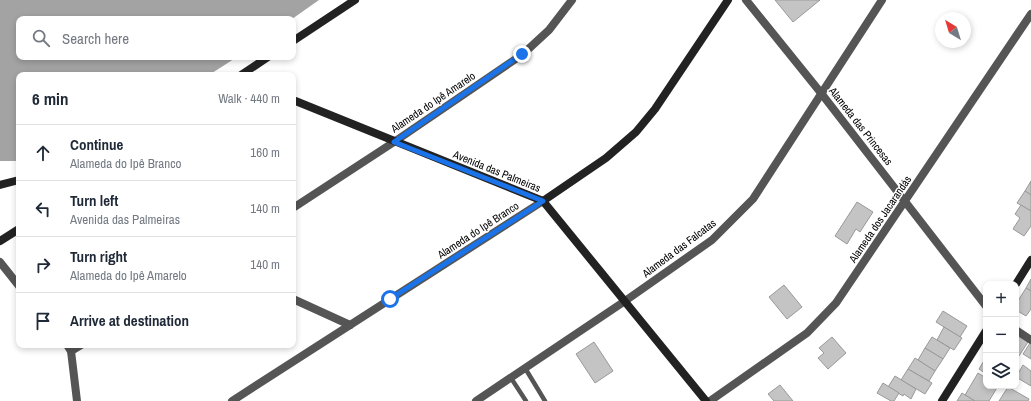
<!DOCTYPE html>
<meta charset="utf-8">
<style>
:root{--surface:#fff;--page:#f6f6f7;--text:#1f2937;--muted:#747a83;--line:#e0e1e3}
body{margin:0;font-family:"Archivo Narrow",sans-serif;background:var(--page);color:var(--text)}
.controls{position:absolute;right:12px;bottom:12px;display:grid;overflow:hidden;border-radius:8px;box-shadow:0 2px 6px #0003}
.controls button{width:36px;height:36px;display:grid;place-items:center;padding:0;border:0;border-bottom:1px solid var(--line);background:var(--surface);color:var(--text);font:20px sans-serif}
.compass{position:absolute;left:935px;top:12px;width:36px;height:36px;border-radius:50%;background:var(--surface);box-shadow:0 2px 6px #0003;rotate:322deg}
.stop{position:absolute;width:12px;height:12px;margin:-9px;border:3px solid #1a73e8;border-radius:50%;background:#fff}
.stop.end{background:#1a73e8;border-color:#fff;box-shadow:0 1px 4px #0008}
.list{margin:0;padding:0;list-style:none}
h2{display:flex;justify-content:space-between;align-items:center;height:52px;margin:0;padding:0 16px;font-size:17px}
h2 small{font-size:13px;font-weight:400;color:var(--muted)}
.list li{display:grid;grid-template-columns:26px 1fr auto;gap:12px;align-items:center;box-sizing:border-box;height:56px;padding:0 16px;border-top:1px solid var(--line)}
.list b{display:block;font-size:15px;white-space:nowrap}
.list p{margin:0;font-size:13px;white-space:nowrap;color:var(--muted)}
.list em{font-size:13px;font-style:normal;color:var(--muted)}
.icon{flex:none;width:22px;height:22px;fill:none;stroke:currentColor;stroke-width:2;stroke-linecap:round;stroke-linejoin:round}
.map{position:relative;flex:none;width:1031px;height:401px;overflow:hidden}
.search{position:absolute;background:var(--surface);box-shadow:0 2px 6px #0003;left:16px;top:16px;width:280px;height:44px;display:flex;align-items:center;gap:10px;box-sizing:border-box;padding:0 14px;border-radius:8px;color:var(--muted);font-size:15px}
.panel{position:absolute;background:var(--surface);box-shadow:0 2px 6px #0003;left:16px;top:72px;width:280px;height:276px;border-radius:8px}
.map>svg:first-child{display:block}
.water{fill:#a3a3a3}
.building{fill:#c4c4c4;stroke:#999}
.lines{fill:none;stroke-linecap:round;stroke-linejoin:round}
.path{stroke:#777;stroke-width:1.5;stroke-dasharray:1 2;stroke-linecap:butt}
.lane{stroke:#555;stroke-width:4.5}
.street{stroke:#555;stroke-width:8}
.secondary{stroke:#222;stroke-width:8}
.route{stroke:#1a73e8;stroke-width:5}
.labels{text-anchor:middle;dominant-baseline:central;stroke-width:3;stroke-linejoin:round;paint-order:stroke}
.street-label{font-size:11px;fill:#000;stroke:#fff}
</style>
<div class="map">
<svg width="1031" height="401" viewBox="0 0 1031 401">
<rect width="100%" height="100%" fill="#fff"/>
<!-- water -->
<path class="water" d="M0,0H319L292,19H19V57H237L209,75H19V161H0Z"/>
<!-- building -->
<g class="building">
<path d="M775,0H820L793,22Z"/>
<path d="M1031,181V195L1025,191Z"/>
<path d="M1025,191L1031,195V211L1017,203Z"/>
<path d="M857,202L873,212L860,232L856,229L847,244L835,236Z"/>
<path d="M1021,205L1031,211V226L1024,236L1013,229L1020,218L1015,214Z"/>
<path d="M1031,279V291L1026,288Z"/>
<path d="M784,285L802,307L787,319L769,297Z"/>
<path d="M1026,288L1031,291V309L1026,316L1016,310V304Z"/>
<path d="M943,311L967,326L960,337L936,322Z"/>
<path d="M944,327L962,338L954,350L937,340Z"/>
<path d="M1016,335L1028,342L1017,359L1016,358Z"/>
<path d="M832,337L846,353L828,369L818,358L824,353L819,348Z"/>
<path d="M932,337L950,348L943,359L925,348Z"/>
<path d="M594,342L613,371L595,383L576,354Z"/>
<path d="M1030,343L1031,344V359L1023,354Z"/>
<path d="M925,348L943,359L935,371L918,360Z"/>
<path d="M915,358L935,371L929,381L908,369Z"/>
<path d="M985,359L986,360V374L979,369Z"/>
<path d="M1023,365L1031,371V386L1016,377Z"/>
<path d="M908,369L932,383L925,394L901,380Z"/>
<path d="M978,373L986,378V386H998L989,401H975L965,395Z"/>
<path d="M895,376L916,389L911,399L904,394L903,396L888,387Z"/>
<path d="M883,383L899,393L894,401H891L877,393Z"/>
<path d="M780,385L793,401H774L768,394Z"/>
<path d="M1008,387L1029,399L1028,401H999Z"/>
<path d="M962,393L965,395L975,401H957Z"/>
</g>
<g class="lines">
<!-- path -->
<path class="path" d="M229,75L234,72"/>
<!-- lane -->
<g class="lane">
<path d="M525,368L545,401"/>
<path d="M511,378L526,401"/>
</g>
<!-- street -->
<g class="street">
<path d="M746,0L821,93L986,306"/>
<path d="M293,208L394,142L523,54L549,30L572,0"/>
<path d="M0,262L19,286"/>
<path d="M293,299L350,325"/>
<path d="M1016,330L1031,340"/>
<path d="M67,345L71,351L77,401"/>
<path d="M71,351L81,345"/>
<path d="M232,401L543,201"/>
<path d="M476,401L625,301L712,240L753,199L882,0"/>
<path d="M710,401L807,333L836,303L1031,14"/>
</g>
<!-- secondary -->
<g class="secondary">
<path d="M293,41L355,0"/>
<path d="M241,75L268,57"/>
<path d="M293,100L543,201L706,401"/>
<path d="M0,185L19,180"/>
<path d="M543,201L606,158L636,132L655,109L728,0"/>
<path d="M0,241L19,229"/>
<path d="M1016,284L1031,260"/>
<path d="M942,401L986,331"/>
</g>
</g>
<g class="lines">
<!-- route -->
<path class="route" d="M390,299L543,201L394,142L522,54"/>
</g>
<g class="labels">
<!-- street labels -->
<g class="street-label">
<text transform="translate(433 102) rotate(-34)">Alameda do Ipê Amarelo</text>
<text transform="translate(861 126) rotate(52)">Alameda das Princesas</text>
<text transform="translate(497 171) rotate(22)">Avenida das Palmeiras</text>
<text transform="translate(880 219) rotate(-56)">Alameda dos Jacarandás</text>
<text transform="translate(478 230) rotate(-33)">Alameda do Ipê Branco</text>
<text transform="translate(679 248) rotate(-37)">Alameda das Falcatas</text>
</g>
</g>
</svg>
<div class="controls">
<button>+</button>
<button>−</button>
<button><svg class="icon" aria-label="layers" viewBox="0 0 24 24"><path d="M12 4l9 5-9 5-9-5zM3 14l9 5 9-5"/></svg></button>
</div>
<svg class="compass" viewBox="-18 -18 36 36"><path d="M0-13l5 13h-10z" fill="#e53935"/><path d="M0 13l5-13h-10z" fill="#747a83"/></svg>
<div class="stop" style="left:390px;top:299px"></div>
<div class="stop end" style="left:522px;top:54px"></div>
<div class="search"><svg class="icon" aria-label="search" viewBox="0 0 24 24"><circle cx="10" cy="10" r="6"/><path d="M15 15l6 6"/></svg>Search here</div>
<section class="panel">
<h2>6 min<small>Walk · 440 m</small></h2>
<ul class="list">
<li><svg class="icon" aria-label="ahead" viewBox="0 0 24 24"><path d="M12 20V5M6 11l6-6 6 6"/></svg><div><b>Continue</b><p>Alameda do Ipê Branco</p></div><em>160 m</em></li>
<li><svg class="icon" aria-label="left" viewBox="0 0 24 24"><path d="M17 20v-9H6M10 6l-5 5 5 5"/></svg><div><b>Turn left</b><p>Avenida das Palmeiras</p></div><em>140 m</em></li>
<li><svg class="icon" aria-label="right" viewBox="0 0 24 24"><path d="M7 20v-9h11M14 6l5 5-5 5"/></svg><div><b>Turn right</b><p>Alameda do Ipê Amarelo</p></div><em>140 m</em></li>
<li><svg class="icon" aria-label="arrive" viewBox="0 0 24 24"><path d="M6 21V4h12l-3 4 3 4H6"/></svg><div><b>Arrive at destination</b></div></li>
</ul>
</section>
</div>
